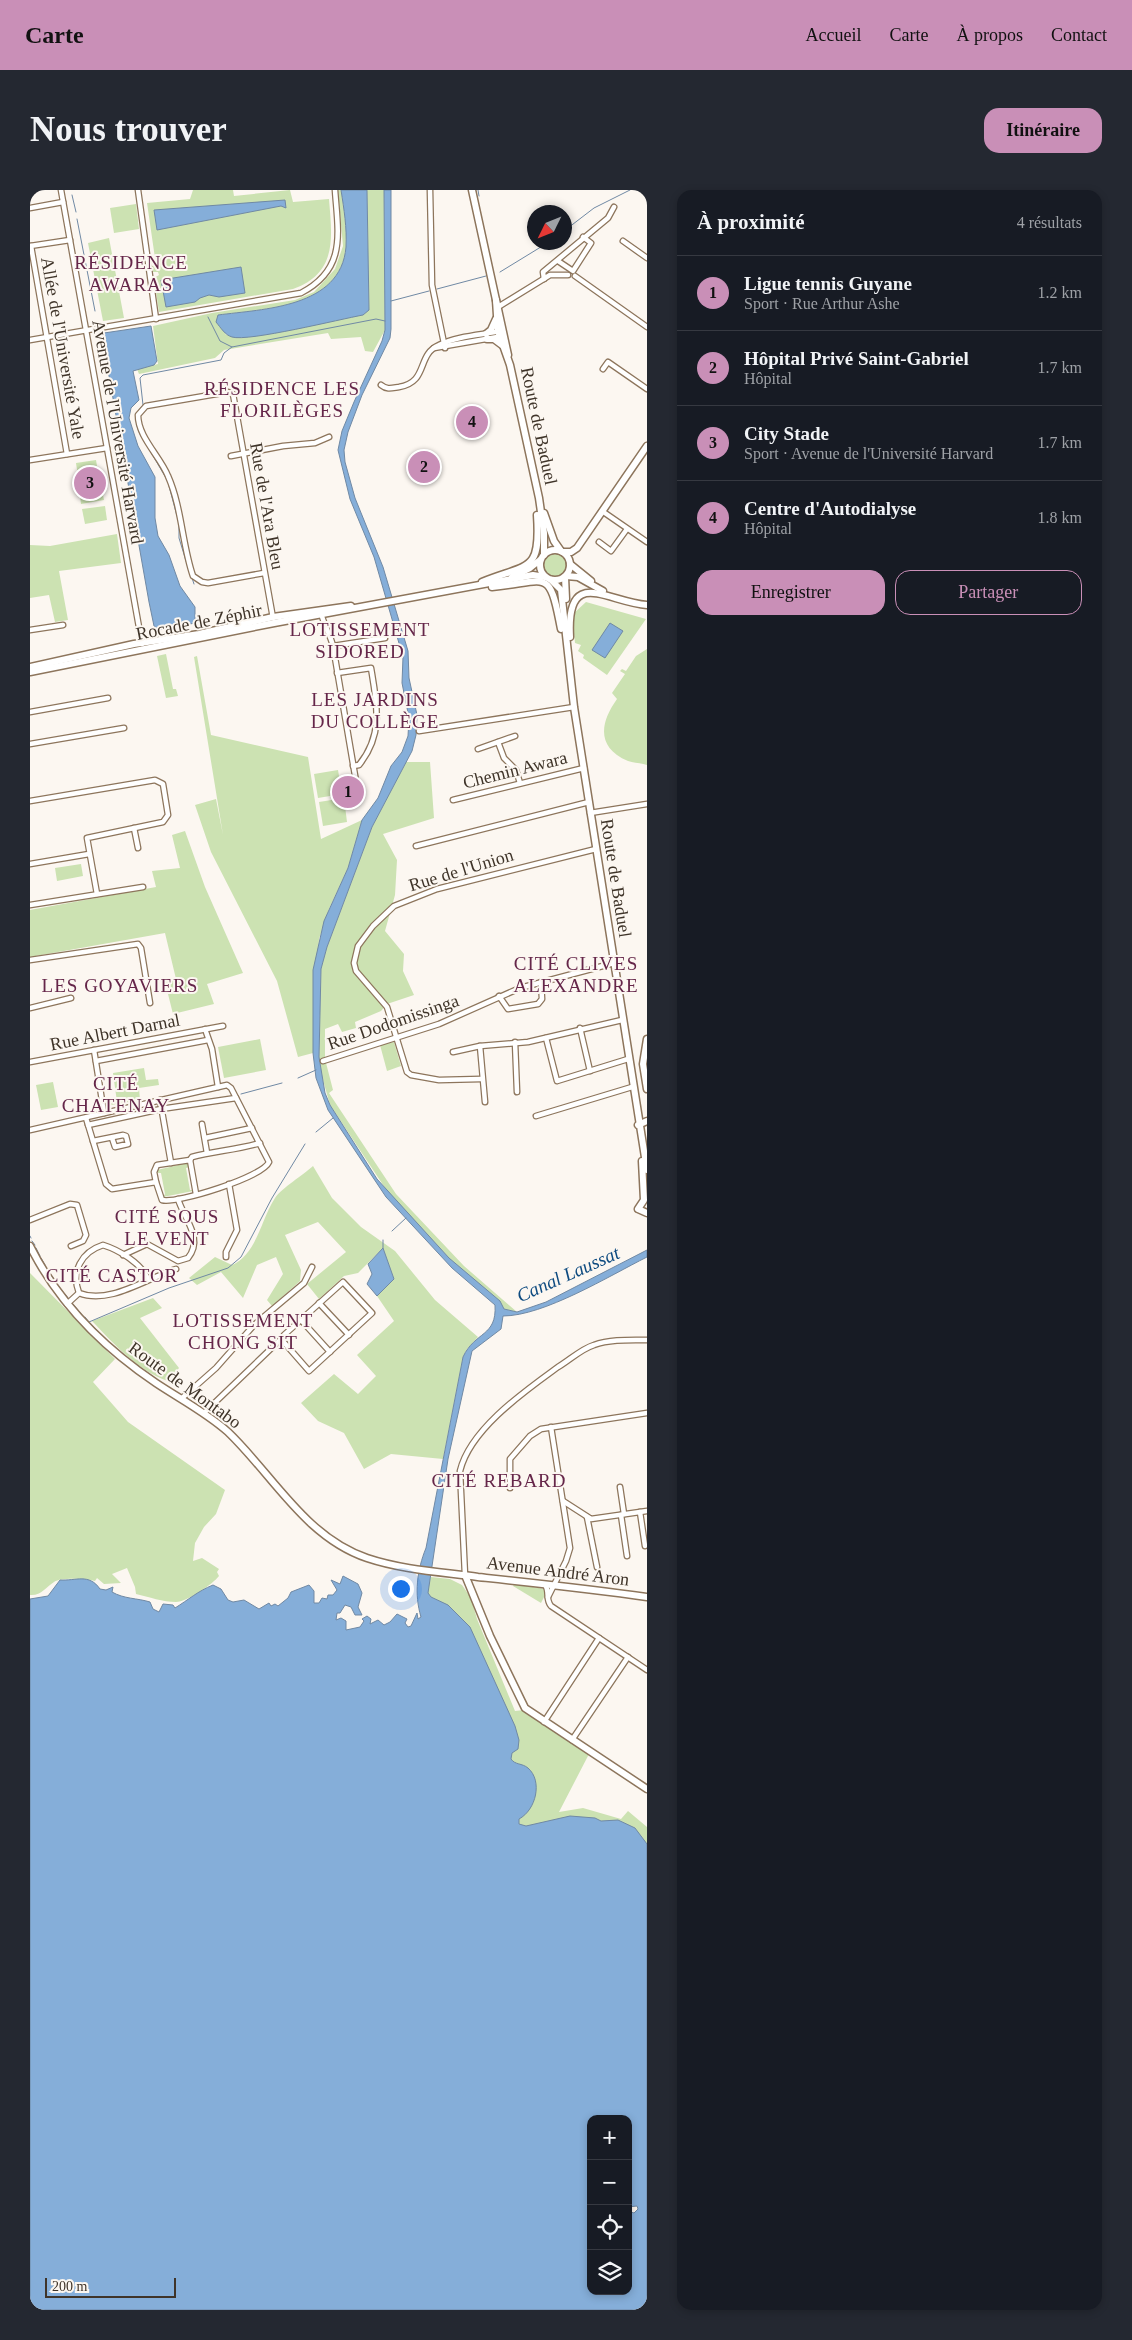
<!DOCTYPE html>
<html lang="fr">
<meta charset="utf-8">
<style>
:root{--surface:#171b24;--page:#242831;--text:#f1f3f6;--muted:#9ea1a6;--line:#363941;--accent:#c98fb7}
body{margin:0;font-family:Georgia,serif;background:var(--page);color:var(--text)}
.controls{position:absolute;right:15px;bottom:15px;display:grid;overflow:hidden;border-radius:10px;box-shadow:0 2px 8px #0003}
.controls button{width:45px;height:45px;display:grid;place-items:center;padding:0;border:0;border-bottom:1px solid var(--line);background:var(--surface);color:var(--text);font:25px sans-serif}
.compass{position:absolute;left:497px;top:15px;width:45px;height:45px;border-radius:50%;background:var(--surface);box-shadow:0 2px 8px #0003;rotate:227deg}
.scale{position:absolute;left:15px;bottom:12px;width:131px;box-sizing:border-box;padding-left:5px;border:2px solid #3f3429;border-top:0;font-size:14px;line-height:18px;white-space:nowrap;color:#3f3429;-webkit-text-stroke:4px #fcf7f1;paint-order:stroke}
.you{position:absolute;left:370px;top:1398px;width:18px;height:18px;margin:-12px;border:4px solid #fff;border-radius:50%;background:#1a73e8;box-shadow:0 0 0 8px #1a73e833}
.badge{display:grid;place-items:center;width:32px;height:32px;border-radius:50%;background:var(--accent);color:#111;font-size:16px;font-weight:700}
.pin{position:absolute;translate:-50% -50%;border:2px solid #fff;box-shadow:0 1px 5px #0006}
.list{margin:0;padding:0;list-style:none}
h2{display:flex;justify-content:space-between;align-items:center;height:65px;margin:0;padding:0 20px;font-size:21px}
h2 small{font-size:16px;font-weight:400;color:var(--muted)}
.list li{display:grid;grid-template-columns:32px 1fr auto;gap:15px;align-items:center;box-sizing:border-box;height:75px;padding:0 20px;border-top:1px solid var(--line)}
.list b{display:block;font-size:19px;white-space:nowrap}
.list p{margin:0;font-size:16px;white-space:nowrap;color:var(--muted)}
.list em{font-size:16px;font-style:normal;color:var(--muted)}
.actions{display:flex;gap:10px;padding:15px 20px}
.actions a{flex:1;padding:11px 0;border:1px solid var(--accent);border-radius:15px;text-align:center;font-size:18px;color:var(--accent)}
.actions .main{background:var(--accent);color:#111}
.icon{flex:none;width:28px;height:28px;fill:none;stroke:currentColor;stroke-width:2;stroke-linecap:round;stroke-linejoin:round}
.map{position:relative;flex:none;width:617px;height:2120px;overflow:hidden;border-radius:15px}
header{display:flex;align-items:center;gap:30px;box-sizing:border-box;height:70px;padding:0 25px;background:var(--accent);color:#111}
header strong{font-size:24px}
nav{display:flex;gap:28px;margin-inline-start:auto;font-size:18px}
.intro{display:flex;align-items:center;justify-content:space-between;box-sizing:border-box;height:120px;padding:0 30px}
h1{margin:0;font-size:35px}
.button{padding:12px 22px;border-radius:15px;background:var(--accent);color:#111;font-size:18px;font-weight:700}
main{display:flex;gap:30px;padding:0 30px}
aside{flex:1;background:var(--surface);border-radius:15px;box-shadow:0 2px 8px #0003}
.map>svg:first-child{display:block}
.green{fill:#cce2b2}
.water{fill:#85aed9;stroke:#7089a4;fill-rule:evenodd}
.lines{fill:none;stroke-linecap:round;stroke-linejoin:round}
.stream{stroke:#7089a4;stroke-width:1}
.street-casing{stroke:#8d755c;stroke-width:7}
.secondary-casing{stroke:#8d755c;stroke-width:9}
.street{stroke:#fff;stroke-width:4.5}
.secondary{stroke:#fff;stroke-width:6}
.labels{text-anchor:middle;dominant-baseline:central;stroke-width:4;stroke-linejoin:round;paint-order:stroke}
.street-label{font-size:18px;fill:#3f3429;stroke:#fcf7f1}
.neighbourhood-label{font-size:19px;letter-spacing:1px;fill:#652649;stroke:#fcf7f1}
.water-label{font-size:19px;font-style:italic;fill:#0e4b80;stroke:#fcf7f1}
</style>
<header>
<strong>Carte</strong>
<nav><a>Accueil</a><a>Carte</a><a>À propos</a><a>Contact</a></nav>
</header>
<div class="intro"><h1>Nous trouver</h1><a class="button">Itinéraire</a></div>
<main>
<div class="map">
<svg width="617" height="2120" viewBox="0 0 617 2120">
<rect width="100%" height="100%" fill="#fcf7f1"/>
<!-- green -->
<g class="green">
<path d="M163,0H203L204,6L260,0L263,12L299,9C302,47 308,83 263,99L129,122L124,88L129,85L128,82H123L122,76L126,75L117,13L160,9Z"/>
<path d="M308,0H311C314,19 317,38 316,57C311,118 233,119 188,125L196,145L333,125L339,119L337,0H354L355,140L343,162L335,161L331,147L301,149L298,143L194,160L185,168L109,184L107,179L128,174L123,136L182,123L265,110L284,102L305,79L313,56Z"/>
<path d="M106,14L109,39L84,43L80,18Z"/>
<path d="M79,48L94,128L73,131L58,53Z"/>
<path d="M66,270L68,282L48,286L46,273Z"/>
<path d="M71,295L74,310L51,314L49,299Z"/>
<path d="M75,316L77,330L55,334L52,319Z"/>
<path d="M87,344L91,373L29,381L38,430L25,432L19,405L0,408V355L20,356Z"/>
<circle cx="526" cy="376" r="12"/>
<path d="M556,412L616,429L577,485L553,468L554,465L548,461L551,455L545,453L542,425Z"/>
<path d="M617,459V575C611,573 604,573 598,571C566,557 570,533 587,509L582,503L595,484L590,481L592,479L596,481L606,466Z"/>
<path d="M136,464L143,499H146L148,506L136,508L127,466Z"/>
<path d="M167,466L181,545L278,567L291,649L332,630L318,678L299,719L289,749L283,863L268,867L247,791L181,662L165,615L186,609L193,645L164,467Z"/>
<path d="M376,572H400L404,628L353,644L367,670L365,705L355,741L374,764L373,781L384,805L357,814L351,821L325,832L326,838L312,842L308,834L295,839V869L303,900L299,903L366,1004L434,1076L487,1122L474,1119L419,1068L359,1004L300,915L291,883L289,867L291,779L297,757L342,637Z"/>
<path d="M308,580L312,604L288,608L284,584Z"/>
<path d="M314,608L317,632L293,636L289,612Z"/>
<path d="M155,641L175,697L213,783L177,794L184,814L143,824L135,792L146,789L135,743L0,767V720L126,697L122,681L150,678L142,645Z"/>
<path d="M51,674L53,686L27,691L25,678Z"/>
<path d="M230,849L236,880L194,888L188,857Z"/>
<path d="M364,852L371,876L357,881L350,855Z"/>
<path d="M114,878L116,890L128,889L129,895L109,898L110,910L81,915V919H78L76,914L87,912L83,883Z"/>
<path d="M23,892L28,917L11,920L6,895Z"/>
<path d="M157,973L159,977L156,978L160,1000H164L163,1001L133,1007L135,1004L131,983H128L127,980Z"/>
<path d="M283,976L302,1008L331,1037L365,1061L405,1110L448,1147L437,1159L433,1167L413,1269L361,1264L334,1279L314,1243L288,1231L271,1213L304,1184L328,1204L346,1186L327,1165L364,1131L347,1106L364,1089L353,1058L328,1083L314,1086L289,1109L277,1094L316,1062L288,1032L255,1045L271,1080L270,1091L242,1116L237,1110L253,1084L246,1067L227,1075L213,1108L191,1082L167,1095L159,1088L185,1067L202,1075C227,1064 231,1029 245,1008C252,998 273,985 283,976Z"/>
<path d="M0,1083L85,1169L63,1192L98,1232L195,1300L186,1324L174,1337L165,1353L163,1371L172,1368L189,1379L187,1382L189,1386C183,1394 157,1412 146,1412C133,1412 119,1407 106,1404L105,1397L97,1378L82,1384L91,1393L74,1394L67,1388L65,1391C56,1389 32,1387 24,1392C16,1397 11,1406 0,1405Z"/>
<path d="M123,1108L132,1118L110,1128L149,1178L138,1191C108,1181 84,1154 62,1131Z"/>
<path d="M401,1387L420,1389L432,1395L441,1408L447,1429L485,1521L494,1520L559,1564L529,1622L553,1618L591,1629L598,1621L617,1637V1701L499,1680L396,1400Z"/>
<path d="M484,1394L515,1399V1405L511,1413L483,1396Z"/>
</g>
<!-- water -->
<g class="water">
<path d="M311,0H337L339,120L333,125C311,129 218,152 202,147C195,145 191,138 186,132L188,125C233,119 311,118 316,57C317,38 314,19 311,0Z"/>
<path d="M354,0H361V139L360,148L332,205L318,242L314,260L315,272L325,308L353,377L378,461L379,488L387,525L386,545L382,561L342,637L297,757L291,779L289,867L295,903L300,915L347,989L419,1068L470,1111L474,1119L487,1122L516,1112L617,1060V1067C579,1086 514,1126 473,1126L471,1139L442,1161L418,1269L398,1403L401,1407L418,1415L440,1437L485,1536L489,1550L488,1559L482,1563L481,1569C485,1575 492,1573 498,1578C513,1591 506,1620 489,1629V1634L496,1636L540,1626L565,1628L571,1631L588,1630L605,1638L617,1654V2120H0V1409L18,1406L30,1390C46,1391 59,1383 70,1399L76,1400L83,1397L82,1402C94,1409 107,1408 120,1412L123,1419L129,1422L133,1414L143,1415L145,1418C158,1410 168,1401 183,1395L191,1399L198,1410L203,1412L214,1410L229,1419L239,1413L241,1416L245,1414L248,1416L258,1408L261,1402L279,1395L284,1401V1413H289L292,1408L297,1409L298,1405H303L307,1400L301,1390L310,1394L313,1386L328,1394L332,1403L328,1417L332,1425H325L321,1417L315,1415L310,1423H307L306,1430L311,1428L316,1431V1440L330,1437L334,1431L332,1429L337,1426L341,1429L340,1434L348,1430L354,1435L360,1432L367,1424L377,1429L375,1433L378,1437L381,1436L387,1423L388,1429L391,1427C384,1404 387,1380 396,1358L433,1167C445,1141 467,1147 465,1115L422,1078L356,1007L298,920L286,888L283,863V780L294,731L318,678L332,630L348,608L361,576L372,562L378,546L379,528L372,493L373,467L344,367L320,309L308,260L312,241L324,212L352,151L355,140ZM561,1929H598V2017L607,2016L608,2019L604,2023L598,2021V2101H561Z"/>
<path d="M255,10L256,18L251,16L127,40L124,20Z"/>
<path d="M211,77L215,103L189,107L179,105L170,108L165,112L136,117L131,90Z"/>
<path d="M121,136L127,171L124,175L103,181L109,210L101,218L99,228L108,256L125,287V328L128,346L139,365L150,396L165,417V433L129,440L124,436L119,412L72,146L74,143Z"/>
<path d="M580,433L593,441L575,468L562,460Z"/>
<path d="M353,1058L364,1089L347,1106L337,1094L342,1084L338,1074Z"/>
</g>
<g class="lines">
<!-- stream -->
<g class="stream">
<path d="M448,0L449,6"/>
<path d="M42,5L46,22"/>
<path d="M47,29L65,121"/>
<path d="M534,41L564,18L600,0"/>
<path d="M470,82L519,52"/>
<path d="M407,99L456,86"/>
<path d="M361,111L399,101"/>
<path d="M178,127L190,151L202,157L346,129L355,131"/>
<path d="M116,254C107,241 101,227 113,215L110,188L113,185L191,170L194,163L202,157"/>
<path d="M119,259L136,288"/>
<path d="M139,296L147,326"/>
<path d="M149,335V348L160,384"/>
<path d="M162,388L164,394"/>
<path d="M268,888L286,880"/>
<path d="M211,904L252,893"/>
<path d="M286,942L303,928"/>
<path d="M362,1041L376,1028"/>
<path d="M0,1046L1,1048"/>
<path d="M2,1051L5,1055"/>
<path d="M6,1058L10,1066"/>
<path d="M353,1058V1050"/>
<path d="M11,1068L15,1075"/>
<path d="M19,1082L26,1092"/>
<path d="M27,1094L33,1102"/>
<path d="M35,1104L38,1108"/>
<path d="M43,1114L53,1126"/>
<path d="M55,1127L59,1132L139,1098L198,1078L211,1067L242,1008L275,954"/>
<path d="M60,1133L80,1153"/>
<path d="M88,1161L123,1187"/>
</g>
<defs>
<g id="street">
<path d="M31,0L112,454"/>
<path d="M108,0L126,129"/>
<path d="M400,0L402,95L415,158"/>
<path d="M0,18L33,12"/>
<path d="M593,51L617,68"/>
<path d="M0,56L40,50"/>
<path d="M1,56L37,264"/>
<path d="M528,71L543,81L561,53L553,47"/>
<path d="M545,86L617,137"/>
<path d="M514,89L513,82L578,28L584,17"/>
<path d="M468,117L520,85H538"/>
<path d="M0,150L271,103C317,79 308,43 305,0"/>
<path d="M404,158L473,146"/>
<path d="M573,179L578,172L617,199"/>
<path d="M351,195C357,200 362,198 369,197C399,192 386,165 409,155C427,146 451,145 471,141"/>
<path d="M201,266L253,256L285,253L299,247"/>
<path d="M0,270L77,258"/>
<path d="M572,321L617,352"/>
<path d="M569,352L581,361L597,339"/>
<path d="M234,383L178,393L172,392L163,386C152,354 152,318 138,286C130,266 108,247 108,225L116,216L198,202L203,204L243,428"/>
<path d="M291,423C294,435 300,444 303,456L327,597"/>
<path d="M0,440L33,435"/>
<path d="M303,456L355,448"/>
<path d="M307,483L341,478C347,514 354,544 329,575L323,576"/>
<path d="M0,522L78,508"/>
<path d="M389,541L544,517"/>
<path d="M468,552L474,568L486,580L490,593"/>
<path d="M0,554L94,538"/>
<path d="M448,559L485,546"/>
<path d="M423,610L554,578"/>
<path d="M0,611L125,590L133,594L138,625L133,632L57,648L67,704"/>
<path d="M560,623L617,614"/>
<path d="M104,638L108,658"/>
<path d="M386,656L559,612"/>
<path d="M0,674L59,664"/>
<path d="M0,715L113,697"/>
<path d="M0,770L108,754L111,758L120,813"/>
<path d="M469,806L478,819L508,814L512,809L511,792"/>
<path d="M0,818L41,808"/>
<path d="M550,838L560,881"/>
<path d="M175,839L182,859L188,897"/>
<path d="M516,848L527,891L598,869"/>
<path d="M485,852L487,902"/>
<path d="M450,856L455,912"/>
<path d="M64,860L74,923"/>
<path d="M423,862L450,856L498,852L592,830"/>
<path d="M66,871L178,850"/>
<path d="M293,871L409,834L490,798L584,773"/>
<path d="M0,872L193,836"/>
<path d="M451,889L409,890L381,885L377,882L357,817L326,781L324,773L328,756L343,736L364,716L407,699L566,659"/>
<path d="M130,910L141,973"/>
<path d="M506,926L602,897"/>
<path d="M172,934L177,963"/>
<path d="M58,935L131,919L206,908"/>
<path d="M0,940L197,895L201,898L239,972C233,987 147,1014 132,1010L126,992L82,999L76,994L56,928"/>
<path d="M175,948L222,938"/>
<path d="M63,951L93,945L96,946L98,954L85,957L82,948"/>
<path d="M160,970L162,967C184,961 207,960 230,953"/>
<path d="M126,992L124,982L127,975L160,970L166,1004"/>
<path d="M0,1030L40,1014L47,1015L56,1045L53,1051L41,1056"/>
<path d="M93,1065L117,1054L148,1071L158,1068C174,1048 154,1029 148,1009"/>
<path d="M196,1067V1062L207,1040L199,994"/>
<path d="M118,1089C111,1073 89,1060 73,1055C51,1062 41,1082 49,1103C79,1115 115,1089 146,1079"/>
<path d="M313,1092L342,1123L279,1181L251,1149L254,1145Z"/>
<path d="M289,1113L319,1145"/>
<path d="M37,1114L49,1103"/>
<path d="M271,1130L300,1162"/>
<path d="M151,1209L186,1178L224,1135L274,1093L282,1077"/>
<path d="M174,1223L251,1149"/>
<path d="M590,1297L594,1324"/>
<path d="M480,1298V1269L500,1246L511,1239L617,1223"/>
<path d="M533,1311L561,1329L617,1321"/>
<path d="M610,1322L615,1356"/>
<path d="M591,1325L597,1366"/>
<path d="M557,1327L567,1377"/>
<path d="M435,1385L430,1281C440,1239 495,1201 528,1177C540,1170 551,1159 564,1155C580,1149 600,1150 617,1150"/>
<path d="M515,1395C520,1401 515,1409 521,1416L617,1480"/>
<path d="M518,1407L536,1371L540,1358L521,1237"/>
<path d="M514,1532L569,1448"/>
<path d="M542,1550L598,1467"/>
</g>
<g id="secondary">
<path d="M442,0L478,165"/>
<path d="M466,110L468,141L480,175L509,308L514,343V365"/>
<path d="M456,144L461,140L466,129"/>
<path d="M457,149H464L472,155"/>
<path d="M514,323L524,351L531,361"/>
<circle cx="525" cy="375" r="15"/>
<path d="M533,362H541L547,358L617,256"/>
<path d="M540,374L561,391"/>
<path d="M536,386L548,387L573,401"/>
<path d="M482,387L500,378L510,370"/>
<path d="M535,387L536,409"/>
<path d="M521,390L531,400L544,517L617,980"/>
<path d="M452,392C499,373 511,383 507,325"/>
<path d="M462,397C517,392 519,375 531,439"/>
<path d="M540,447C536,375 577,412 617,415"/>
<path d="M0,477L104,454L169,444L243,427L321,416"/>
<path d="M0,482L244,433L503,385L515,387"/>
<path d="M617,849L613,874L617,899"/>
<path d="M608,935L617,931"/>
<path d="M612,971L614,1010L608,1019L617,1023"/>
<path d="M0,1056C28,1112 74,1158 126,1193C150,1209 177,1223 198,1242C243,1285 275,1347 337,1368C373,1380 411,1382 448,1387C504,1393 561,1399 617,1407"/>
<path d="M435,1385L460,1446L495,1518L617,1599"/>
</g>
</defs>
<!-- street casing -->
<use href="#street" class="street-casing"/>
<!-- secondary casing -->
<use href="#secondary" class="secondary-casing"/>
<!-- street -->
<use href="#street" class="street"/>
<!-- secondary -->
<use href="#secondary" class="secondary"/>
</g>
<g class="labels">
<!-- street labels -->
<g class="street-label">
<text transform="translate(33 158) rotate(80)">Allée de l'Université Yale</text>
<text transform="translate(509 236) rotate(78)">Route de Baduel</text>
<text transform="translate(88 242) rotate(80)">Avenue de l'Université Harvard</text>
<text transform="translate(237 316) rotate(80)">Rue de l'Ara Bleu</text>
<text transform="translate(169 432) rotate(-11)">Rocade de Zéphir</text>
<text transform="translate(485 580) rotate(-14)">Chemin Awara</text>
<text transform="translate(431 680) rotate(-17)">Rue de l'Union</text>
<text transform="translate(586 688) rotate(81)">Route de Baduel</text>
<text transform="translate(363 832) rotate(-19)">Rue Dodomissinga</text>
<text transform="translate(85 842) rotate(-11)">Rue Albert Darnal</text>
<text transform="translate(155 1195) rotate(36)">Route de Montabo</text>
<text transform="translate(528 1381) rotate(7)">Avenue André Aron</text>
</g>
<!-- neighbourhood labels -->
<g class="neighbourhood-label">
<text x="101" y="72">RÉSIDENCE<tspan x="101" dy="22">AWARAS</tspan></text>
<text x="252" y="198">RÉSIDENCE LES<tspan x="252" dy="22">FLORILÈGES</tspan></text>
<text x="330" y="439">LOTISSEMENT<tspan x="330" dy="22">SIDORED</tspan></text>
<text x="345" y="509">LES JARDINS<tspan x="345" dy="22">DU COLLÈGE</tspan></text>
<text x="546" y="773">CITÉ CLIVES<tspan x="546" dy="22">ALEXANDRE</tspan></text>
<text x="90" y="795">LES GOYAVIERS</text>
<text x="86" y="893">CITÉ<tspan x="86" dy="22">CHATENAY</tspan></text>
<text x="137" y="1026">CITÉ SOUS<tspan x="137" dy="22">LE VENT</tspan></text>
<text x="82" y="1085">CITÉ CASTOR</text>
<text x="213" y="1130">LOTISSEMENT<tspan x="213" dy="22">CHONG SIT</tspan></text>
<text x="469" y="1290">CITÉ REBARD</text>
</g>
<!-- water labels -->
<g class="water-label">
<text transform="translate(538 1084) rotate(-24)">Canal Laussat</text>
</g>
</g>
</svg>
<div class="controls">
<button>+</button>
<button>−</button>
<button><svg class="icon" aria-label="locate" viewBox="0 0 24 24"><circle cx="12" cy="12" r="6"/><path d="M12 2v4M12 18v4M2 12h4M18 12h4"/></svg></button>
<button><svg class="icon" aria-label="layers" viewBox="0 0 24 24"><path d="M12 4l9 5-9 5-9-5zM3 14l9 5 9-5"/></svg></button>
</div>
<svg class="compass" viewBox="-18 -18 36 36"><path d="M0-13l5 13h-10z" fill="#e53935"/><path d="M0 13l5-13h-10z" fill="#9ea1a6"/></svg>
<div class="scale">200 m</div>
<div class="you"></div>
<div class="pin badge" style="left:318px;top:602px">1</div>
<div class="pin badge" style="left:394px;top:277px">2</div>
<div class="pin badge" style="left:60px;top:293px">3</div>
<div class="pin badge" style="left:442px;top:232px">4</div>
</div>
<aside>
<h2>À proximité<small>4 résultats</small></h2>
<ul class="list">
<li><span class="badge">1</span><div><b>Ligue tennis Guyane</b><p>Sport · Rue Arthur Ashe</p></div><em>1.2 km</em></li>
<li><span class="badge">2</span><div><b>Hôpital Privé Saint-Gabriel</b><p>Hôpital</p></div><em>1.7 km</em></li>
<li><span class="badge">3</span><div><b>City Stade</b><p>Sport · Avenue de l'Université Harvard</p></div><em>1.7 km</em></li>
<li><span class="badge">4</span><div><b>Centre d'Autodialyse</b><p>Hôpital</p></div><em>1.8 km</em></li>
</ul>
<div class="actions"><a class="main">Enregistrer</a><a>Partager</a></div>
</aside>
</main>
